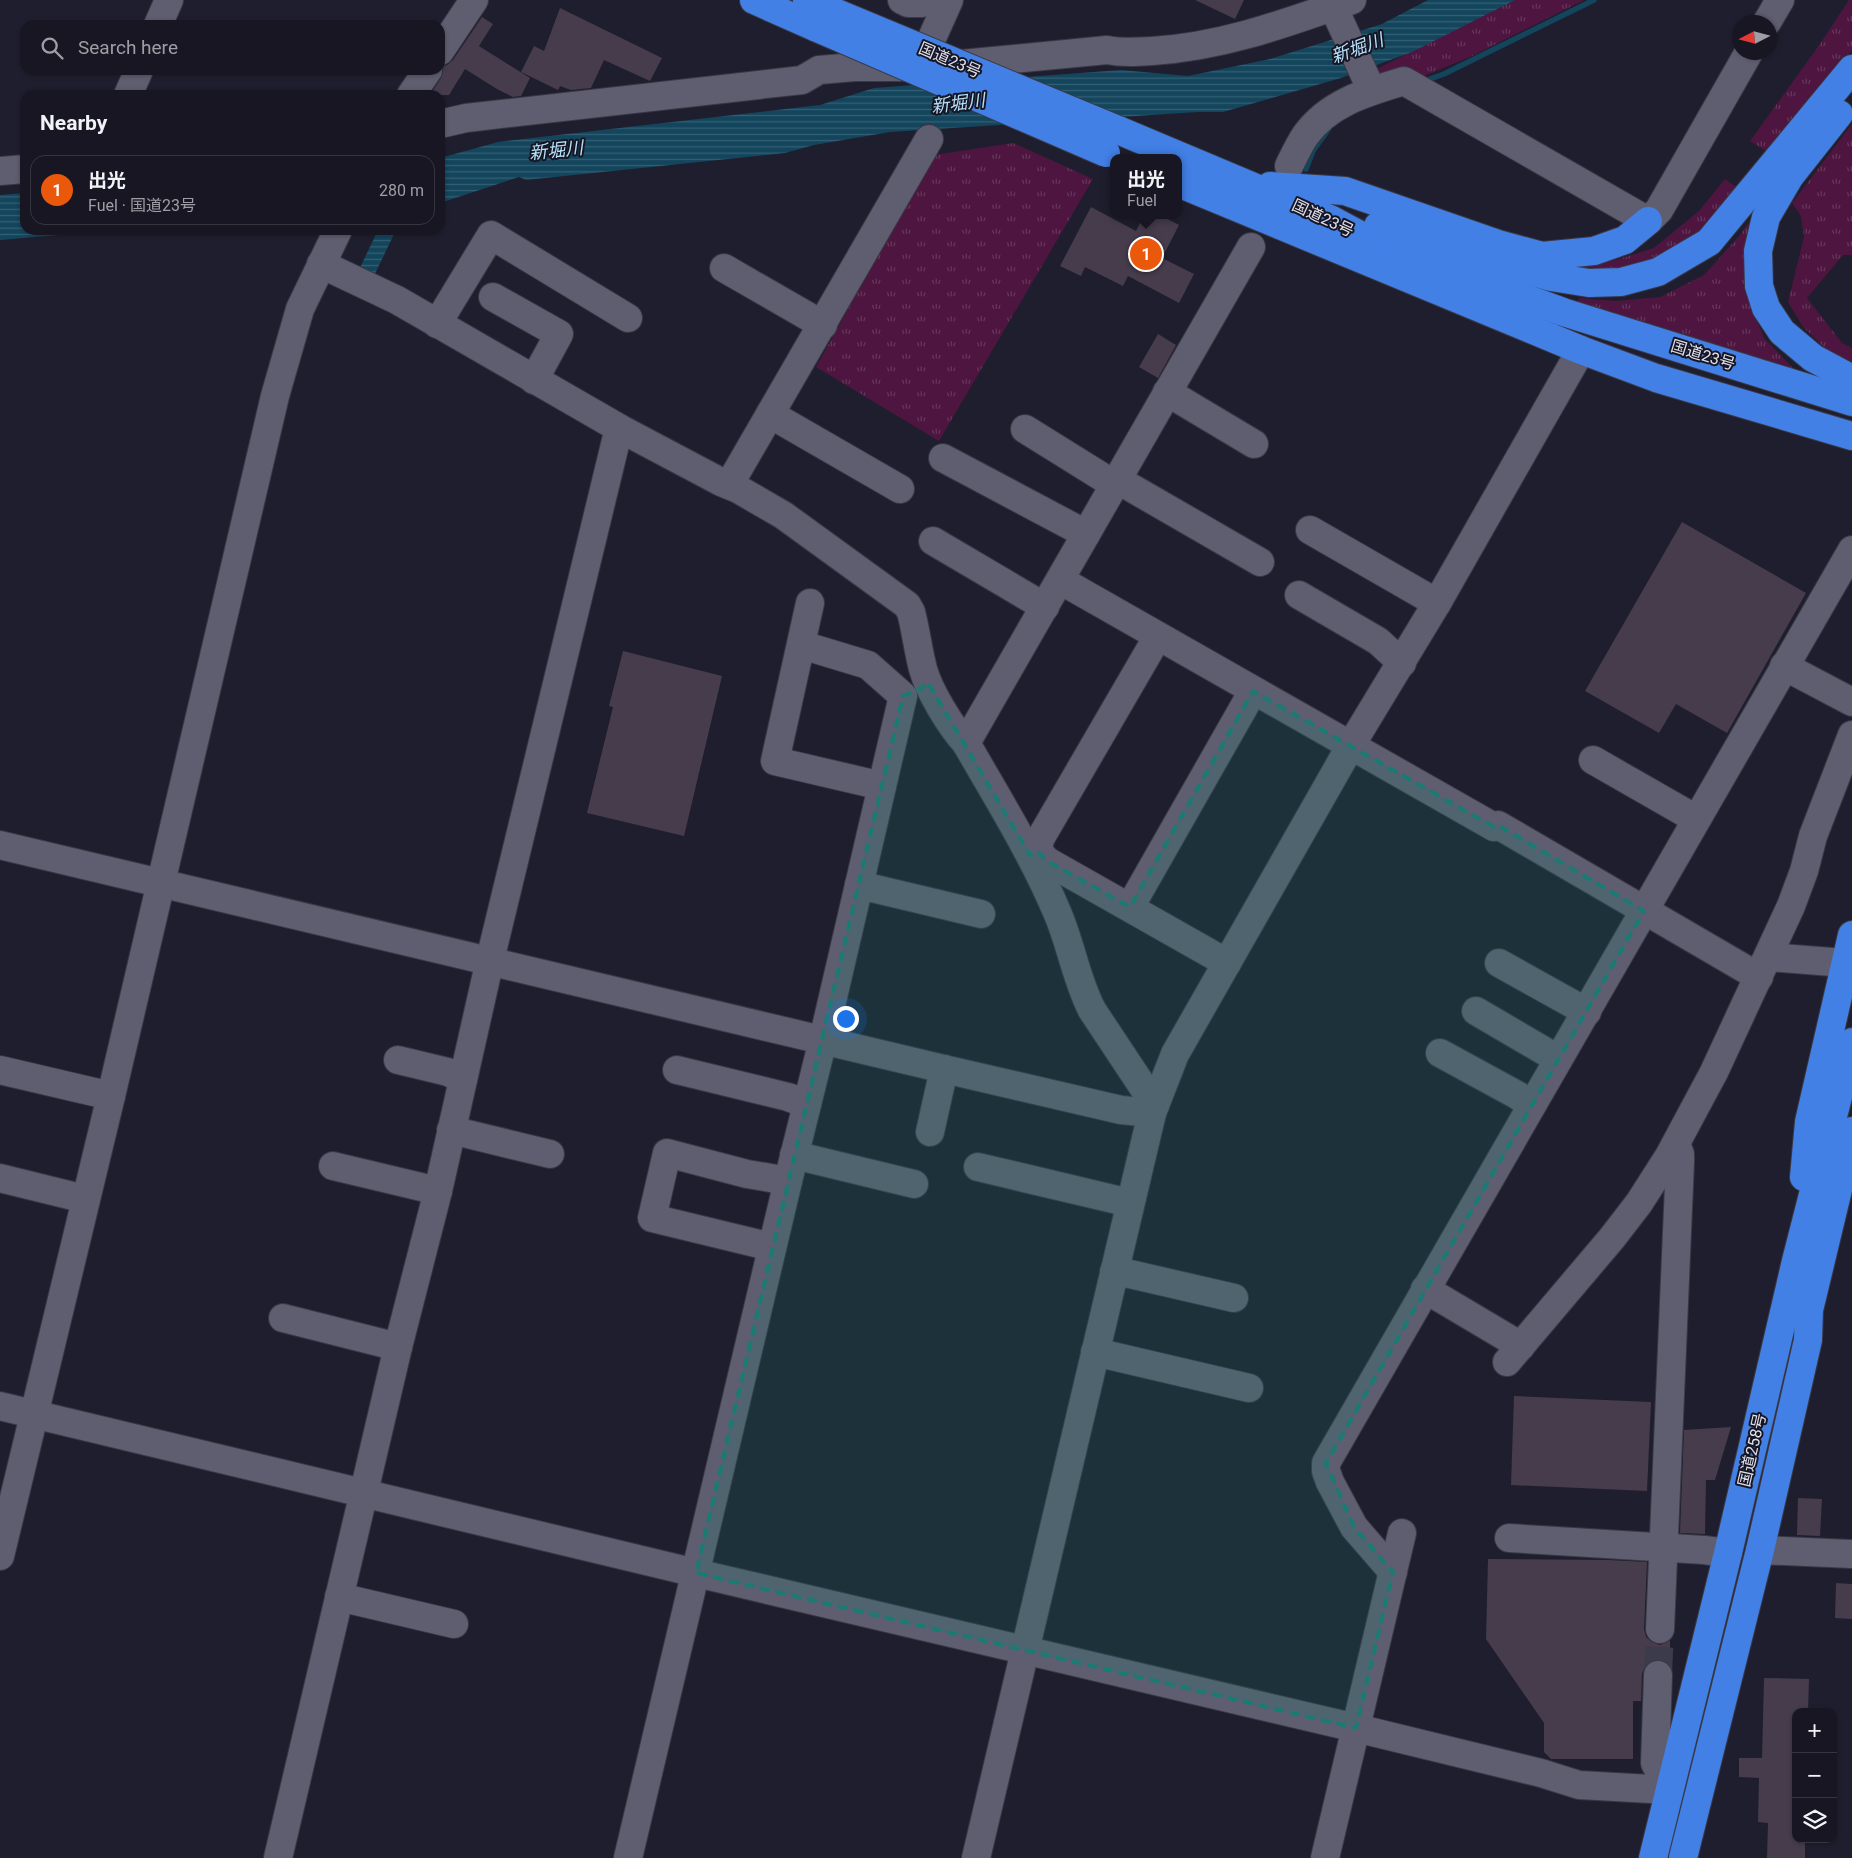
<!DOCTYPE html>
<meta charset="utf-8">
<style>
:root{--surface:#171622;--page:#24232f;--text:#f1f3f6;--muted:#9e9fa5;--line:#363540;--accent:#ea580c}
body{margin:0;font-family:Roboto,"Noto Sans JP",sans-serif;background:var(--page);color:var(--text)}
.controls{position:absolute;right:15px;bottom:15px;display:grid;overflow:hidden;border-radius:10px;box-shadow:0 1px 4px #0004}
.controls button{width:45px;height:45px;display:grid;place-items:center;padding:0;border:0;border-bottom:1px solid var(--line);background:var(--surface);color:var(--text);font:25px sans-serif}
.compass{position:absolute;left:1732px;top:15px;width:45px;height:45px;border-radius:50%;background:var(--surface);box-shadow:0 1px 4px #0004;rotate:264deg}
.you{position:absolute;left:845px;top:1018px;width:18px;height:18px;margin:-12px;border:4px solid #fff;border-radius:50%;background:#1a73e8;box-shadow:0 0 0 8px #1a73e833}
.badge{display:grid;place-items:center;width:32px;height:32px;border-radius:50%;background:var(--accent);color:#fff;font-size:16px;font-weight:700}
.pin{position:absolute;translate:-50% -50%;border:2px solid #fff;box-shadow:0 1px 5px #0006}
.popup{position:absolute;left:1110px;top:154px;width:72px;height:65px;box-sizing:border-box;display:grid;place-content:center;border-radius:10px;background:var(--surface);filter:drop-shadow(0 1px 4px #0005);font-size:16px;white-space:nowrap;color:var(--muted)}
.popup b{font-size:19px;color:var(--text)}
.popup::after{content:'';position:absolute;left:50%;top:100%;margin-left:-10px;border:10px solid transparent;border-top-color:var(--surface)}
.list{margin:0;padding:0;list-style:none}
h2{display:flex;justify-content:space-between;align-items:center;height:65px;margin:0;padding:0 20px;font-size:21px}
h2 small{font-size:16px;font-weight:400;color:var(--muted)}
.list li{display:grid;grid-template-columns:32px 1fr auto;gap:15px;align-items:center;box-sizing:border-box;height:70px;margin:0 10px 10px;padding:0 10px;border:1px solid var(--line);border-radius:15px}
.list b{display:block;font-size:19px;white-space:nowrap}
.list p{margin:0;font-size:16px;white-space:nowrap;color:var(--muted)}
.list em{font-size:16px;font-style:normal;color:var(--muted)}
.icon{flex:none;width:28px;height:28px;fill:none;stroke:currentColor;stroke-width:2;stroke-linecap:round;stroke-linejoin:round}
.map{position:relative;flex:none;width:1852px;height:1858px;overflow:hidden}
.search{position:absolute;background:var(--surface);box-shadow:0 1px 4px #0004;left:20px;top:20px;width:425px;height:55px;display:flex;align-items:center;gap:12px;box-sizing:border-box;padding:0 18px;border-radius:15px;color:var(--muted);font-size:19px}
.panel{position:absolute;background:var(--surface);box-shadow:0 1px 4px #0004;left:20px;top:90px;width:425px;height:145px;border-radius:15px}
.map>svg:first-child{display:block}
.grass{fill:url(#grass-tufts)}
.water{fill:url(#water-rules)}
.lines{fill:none;stroke-linecap:round;stroke-linejoin:round}
.stream{stroke:#13455c;stroke-width:5.5}
.building{fill:#463c4c}
.minor-tunnel{stroke:#3c3b4a;stroke-width:28;stroke-dasharray:28 14;stroke-linecap:butt}
.minor-casing{stroke:#393845;stroke-width:30}
.highway-casing{stroke:#393845;stroke-width:30}
.minor{stroke:#5e5e70;stroke-width:28}
.highway{stroke:#4280e6;stroke-width:28}
.highway-bridge-casing{stroke:#393845;stroke-width:30;stroke-linecap:butt}
.highway-bridge{stroke:#4280e6;stroke-width:28}
.marked{fill:#1a7b74;fill-opacity:0.2;stroke:#1a7b74;stroke-width:4;stroke-dasharray:10 6;stroke-linejoin:round}
.labels{text-anchor:middle;dominant-baseline:central;stroke-width:4;stroke-linejoin:round;paint-order:stroke}
.street-label{font-size:16px;fill:#e1e1eb;stroke:#161524}
.water-label{font-size:18px;font-style:italic;fill:#b5e0f8;stroke:#161524}
</style>
<div class="map">
<svg width="1852" height="1858" viewBox="0 0 1852 1858">
<defs>
<pattern id="grass-tufts" width="24" height="20" patternUnits="userSpaceOnUse" patternTransform="scale(1.25)"><rect width="24" height="20" fill="#4d153f"/><path d="M3 7l-1-3M5 7V3M7 7l1-3M15 17l-1-3M17 17v-4M19 17l1-3" fill="none" stroke="#66375b"/></pattern>
<pattern id="water-rules" width="6" height="5" patternUnits="userSpaceOnUse" patternTransform="scale(1.25)"><rect width="6" height="5" fill="#13455c"/><path d="M0 2.5h6" fill="none" stroke="#356074"/></pattern>
</defs>
<rect width="100%" height="100%" fill="#1f1e2e"/>
<!-- grass -->
<g class="grass">
<path d="M1513,0H1584L1472,56L1419,78L1377,83L1371,72Z"/>
<path d="M1849,0H1852V50L1766,151L1750,141L1820,44Z"/>
<path d="M1852,124V255H1843L1807,298L1842,343L1852,348V367L1840,363L1803,327L1788,302L1804,237L1801,216L1792,203Z"/>
<path d="M1013,143L1093,179L939,441L816,367L934,155Z"/>
<path d="M1725,179L1739,189C1702,231 1666,273 1605,272C1592,272 1579,269 1567,267L1616,260L1654,248L1699,211Z"/>
<path d="M1758,210L1745,254L1748,298L1764,338L1793,368L1842,390L1575,307L1579,298L1616,301L1660,297L1704,275L1739,236Z"/>
</g>
<!-- water -->
<g class="water">
<path d="M1428,0H1515L1412,52L1341,78L1223,112H1198L890,132L814,145L785,153L526,180L519,177L440,203V158L498,142L820,105L874,88L1121,70L1188,76L1270,59L1382,24Z"/>
<path d="M25,193V230H118L0,240V195Z"/>
<path d="M378,230H396L372,280L357,274Z"/>
</g>
<g class="lines">
<!-- stream -->
<g class="stream">
<path d="M1430,79L1444,74L1594,0"/>
<path d="M1306,169L1313,151L1330,127"/>
</g>
</g>
<!-- building -->
<g class="building">
<path d="M1195,0H1244L1235,19Z"/>
<path d="M560,8L662,58L650,81L604,60L591,88L571,90L560,86L558,90L521,72L534,46L544,51Z"/>
<path d="M482,17L493,24L479,46L530,78L521,96L513,97L497,89L465,69L449,95H430L441,78L443,72V66L447,65L453,60Z"/>
<path d="M1091,207L1136,231L1144,215H1160L1179,225L1162,258L1194,274L1179,303L1128,276L1123,286L1085,267L1081,276L1060,266Z"/>
<path d="M1158,334L1176,345L1158,378L1139,367Z"/>
<path d="M1682,522L1806,593L1727,733L1676,704L1659,733L1585,691Z"/>
<path d="M623,651L722,676L684,836L587,813L613,707L609,706Z"/>
<path d="M1514,1396L1651,1402L1647,1491L1511,1485Z"/>
<path d="M1731,1427L1715,1480H1706L1705,1534L1680,1533L1684,1430Z"/>
<path d="M1798,1498L1822,1499L1820,1536L1797,1535Z"/>
<path d="M1488,1559L1609,1560L1647,1562L1644,1629L1646,1637L1652,1642L1660,1645L1670,1640V1665L1666,1662L1658,1659L1650,1662L1645,1667L1642,1674L1641,1701H1633V1759H1551L1544,1752V1723L1486,1639Z"/>
<path d="M1836,1583L1852,1584V1619L1835,1618Z"/>
<path d="M1764,1678L1809,1679L1808,1712H1796V1839H1805V1858H1767L1768,1823L1758,1822L1759,1778L1739,1777V1758H1762Z"/>
</g>
<g class="lines">
<!-- minor-tunnel -->
<path class="minor-tunnel" d="M1658,1675L1660,1629"/>
<defs>
<g id="minor">
<path d="M902,0L908,3H923L927,0"/>
<path d="M1330,0L1372,91"/>
<path d="M1767,22L1780,0"/>
<path d="M158,25L169,0"/>
<path d="M440,51L474,0"/>
<path d="M951,65L1107,50C1122,53 1137,52 1152,51C1222,47 1286,23 1352,0"/>
<path d="M919,67L949,0"/>
<path d="M128,95L139,70"/>
<path d="M411,95L428,70"/>
<path d="M440,124L466,118L802,80L819,70L855,67H911"/>
<path d="M1289,166C1294,156 1299,145 1305,136C1328,103 1367,92 1404,81L1648,221L1659,210L1749,52"/>
<path d="M0,171L25,169"/>
<path d="M321,264L397,300L619,428L721,482L738,489L783,515L907,605L911,612C916,631 918,650 923,669C929,691 951,727 966,743C998,799 1032,853 1057,912C1071,944 1076,979 1092,1010L1155,1105"/>
<path d="M724,268L823,325"/>
<path d="M493,297L559,334L534,380"/>
<path d="M437,324L491,235L628,318"/>
<path d="M1167,392L1254,444"/>
<path d="M770,414L900,489"/>
<path d="M1025,429L1115,485"/>
<path d="M943,458L1086,534"/>
<path d="M1118,480L1260,562"/>
<path d="M729,485L929,139"/>
<path d="M1310,530L1437,603"/>
<path d="M933,541L1045,607"/>
<path d="M1060,580L1494,827L1498,825L1759,977"/>
<path d="M1299,595L1378,641L1402,663"/>
<path d="M810,603L775,761L882,786"/>
<path d="M1784,666L1852,702"/>
<path d="M966,743L1251,247"/>
<path d="M1593,760L1696,819"/>
<path d="M0,845L944,1069L1121,1110L1152,1113"/>
<path d="M1038,851L1047,861L1227,963"/>
<path d="M1030,855L1038,851L1040,839L1158,636"/>
<path d="M859,885L981,914"/>
<path d="M1130,907L1253,691"/>
<path d="M1768,957L1845,963"/>
<path d="M1499,963L1587,1012"/>
<path d="M1476,1011L1558,1059"/>
<path d="M1440,1053L1517,1095L1532,1105"/>
<path d="M398,1060L448,1072L463,1079"/>
<path d="M0,1070L111,1096"/>
<path d="M677,1070L788,1097L807,1104"/>
<path d="M451,1130L550,1154"/>
<path d="M930,1132L944,1069"/>
<path d="M794,1155L914,1184"/>
<path d="M333,1166L438,1191"/>
<path d="M978,1167L1130,1203"/>
<path d="M0,1178L85,1199"/>
<path d="M772,1247L652,1218L667,1153L747,1174L788,1181"/>
<path d="M1114,1272L1130,1274L1234,1298"/>
<path d="M1425,1289L1521,1346"/>
<path d="M283,1318L398,1347"/>
<path d="M1095,1352L1249,1388"/>
<path d="M1507,1362L1612,1238L1639,1203L1669,1156L1714,1072L1791,906L1804,871L1813,836L1852,735"/>
<path d="M0,1406L696,1573L1356,1728L1541,1773L1579,1785L1669,1790"/>
<path d="M1509,1538L1704,1550L1728,1553"/>
<path d="M1760,1550L1852,1554"/>
<path d="M0,1556L111,1096L275,396L300,309L338,230"/>
<path d="M1393,1572L1354,1527L1330,1482L1326,1471V1463L1852,550"/>
<path d="M339,1597L454,1624"/>
<path d="M1660,1629L1680,1162V1154L1676,1144"/>
<path d="M1658,1675L1655,1763L1669,1790"/>
<path d="M278,1858L398,1347L438,1191L490,960L619,428"/>
<path d="M628,1858L788,1181L823,1040L903,696L868,665L802,645"/>
<path d="M976,1858L1152,1113L1175,1054L1351,745L1437,603L1581,350"/>
<path d="M1325,1858L1402,1533"/>
</g>
<g id="highway">
<path d="M754,0L817,28"/>
<path d="M807,0L827,9"/>
<path d="M1839,114L1790,176L1766,217L1758,251L1759,286L1766,308L1782,332L1813,358L1852,379"/>
<path d="M1118,130L1332,220L1373,242L1563,312L1852,402"/>
<path d="M1178,183L1581,350L1656,378L1852,436"/>
<path d="M1270,186L1345,191L1498,244L1542,256L1594,251L1625,240L1648,221"/>
<path d="M1378,226L1551,277L1589,283L1621,282L1658,272L1709,242L1852,69"/>
<path d="M1804,1177L1809,1122L1852,935"/>
<path d="M1653,1858L1728,1553L1796,1261L1852,1042"/>
<path d="M1683,1858L1760,1550L1808,1340L1809,1310L1852,1131"/>
</g>
</defs>
<!-- minor casing -->
<use href="#minor" class="minor-casing"/>
<!-- highway casing -->
<use href="#highway" class="highway-casing"/>
<!-- minor -->
<use href="#minor" class="minor"/>
<!-- highway -->
<use href="#highway" class="highway"/>
<defs>
<g id="highway-bridge">
<path d="M827,9L1118,130"/>
<path d="M817,28L1106,153"/>
</g>
</defs>
<!-- highway-bridge casing -->
<use href="#highway-bridge" class="highway-bridge-casing"/>
<!-- highway-bridge -->
<use href="#highway-bridge" class="highway-bridge"/>
</g>
<!-- marked area -->
<path class="marked" d="M929,684L1030,855L1038,851L1047,861L1130,907L1253,691L1494,827L1498,825L1644,911L1326,1463L1354,1527L1393,1572L1356,1728L696,1573L903,696Z"/>
<g class="labels">
<!-- street labels -->
<g class="street-label">
<text transform="translate(950 60) rotate(23)">国道23号</text>
<text transform="translate(1323 218) rotate(25)">国道23号</text>
<text transform="translate(1703 355) rotate(17)">国道23号</text>
<text transform="translate(1752 1450) rotate(-77)">国道258号</text>
</g>
<!-- water labels -->
<g class="water-label">
<text transform="translate(1357 48) rotate(-20)">新堀川</text>
<text transform="translate(958 103) rotate(-7)">新堀川</text>
<text transform="translate(556 150) rotate(-6)">新堀川</text>
</g>
</g>
</svg>
<div class="controls">
<button>+</button>
<button>−</button>
<button><svg class="icon" aria-label="layers" viewBox="0 0 24 24"><path d="M12 4l9 5-9 5-9-5zM3 14l9 5 9-5"/></svg></button>
</div>
<svg class="compass" viewBox="-18 -18 36 36"><path d="M0-13l5 13h-10z" fill="#e53935"/><path d="M0 13l5-13h-10z" fill="#9e9fa5"/></svg>
<div class="you"></div>
<div class="pin badge" style="left:1146px;top:254px">1</div>
<div class="popup"><b>出光</b>Fuel</div>
<div class="search"><svg class="icon" aria-label="search" viewBox="0 0 24 24"><circle cx="10" cy="10" r="6"/><path d="M15 15l6 6"/></svg>Search here</div>
<section class="panel">
<h2>Nearby<small></small></h2>
<ul class="list">
<li><span class="badge">1</span><div><b>出光</b><p>Fuel · 国道23号</p></div><em>280 m</em></li>
</ul>
</section>
</div>
